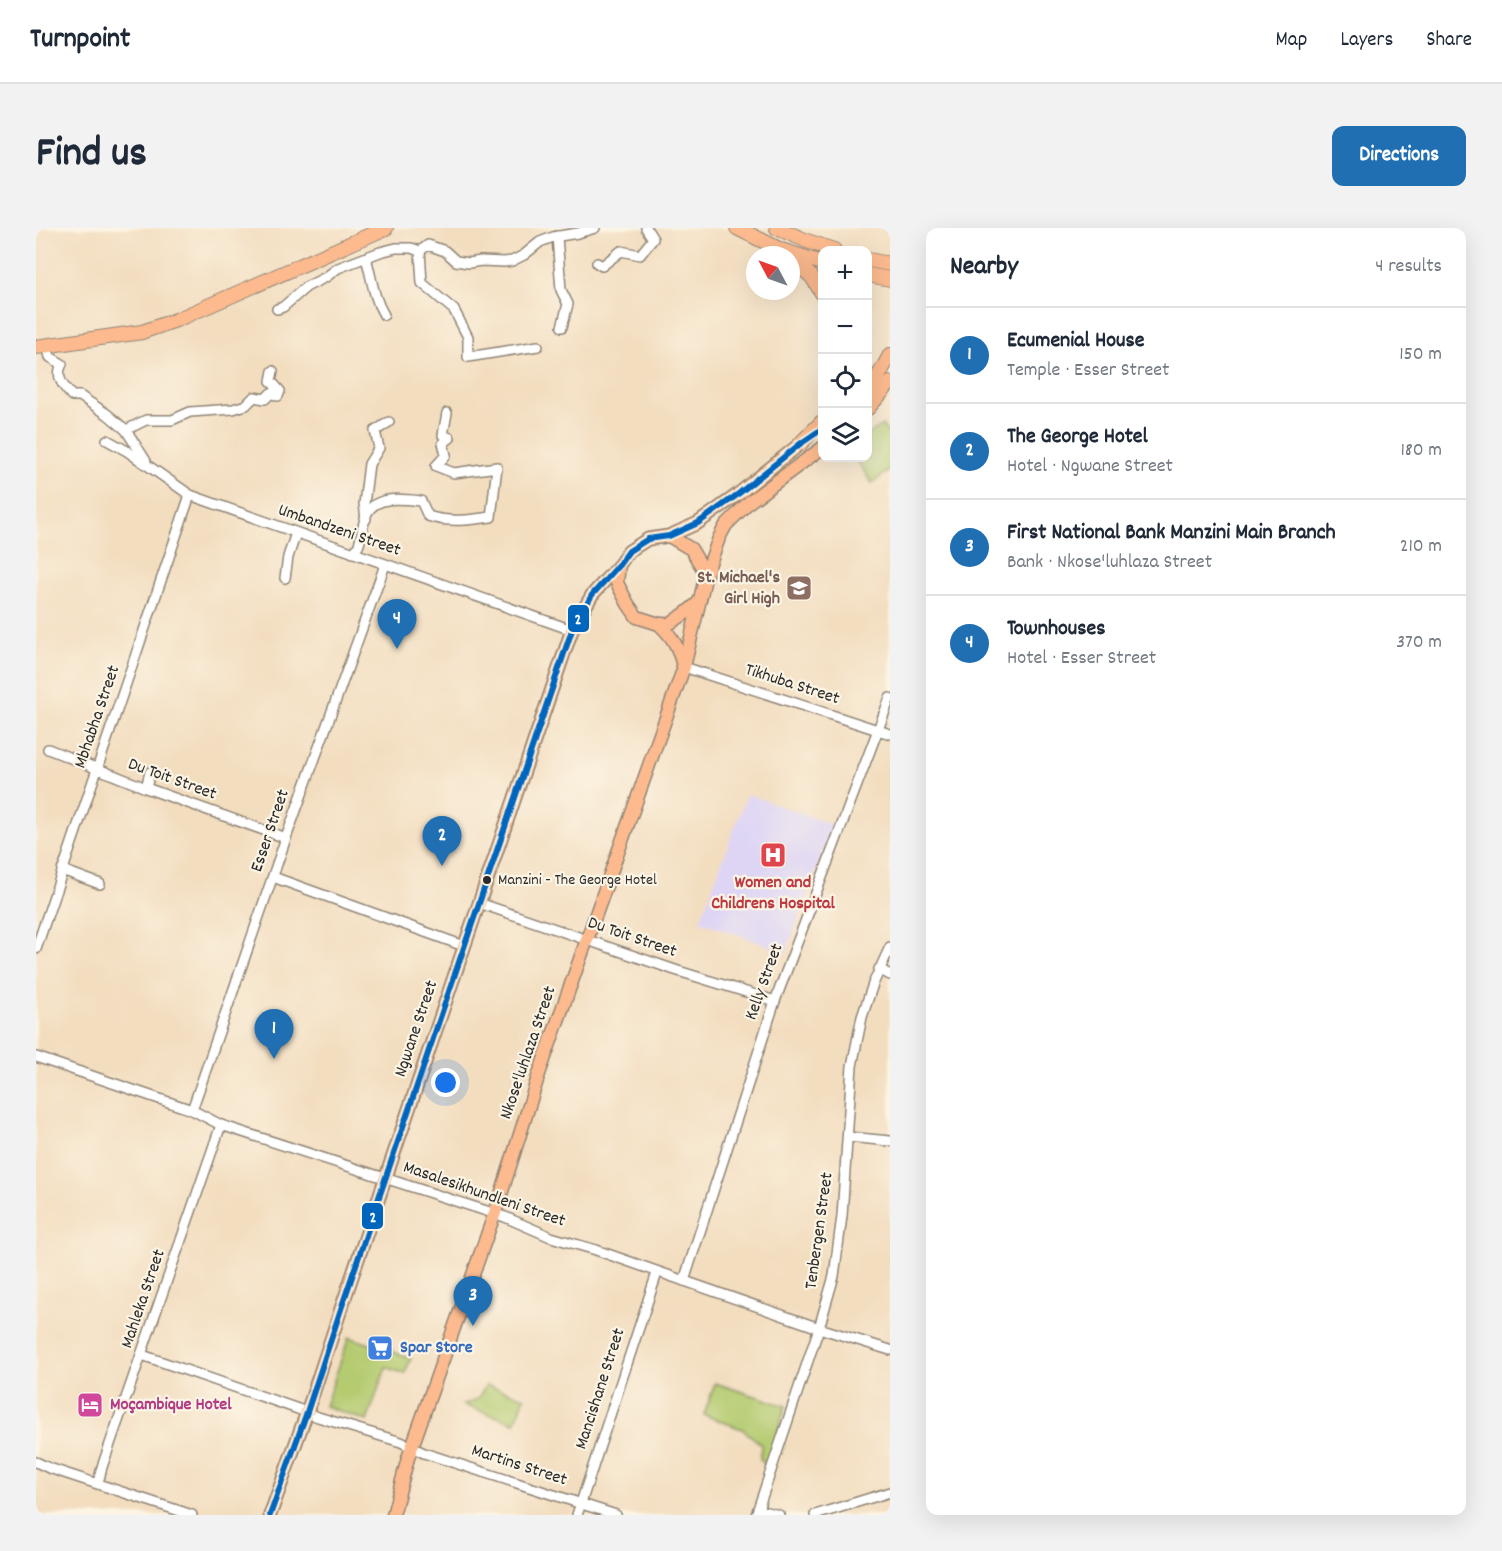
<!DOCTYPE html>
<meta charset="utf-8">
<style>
:root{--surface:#fff;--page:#f2f2f3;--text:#1f2937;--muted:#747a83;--line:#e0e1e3;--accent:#1f6fb2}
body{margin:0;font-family:Dekko,sans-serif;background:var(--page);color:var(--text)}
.controls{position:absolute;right:18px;top:18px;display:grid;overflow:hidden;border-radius:12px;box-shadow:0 6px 24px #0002}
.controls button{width:54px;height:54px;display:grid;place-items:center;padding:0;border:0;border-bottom:2px solid var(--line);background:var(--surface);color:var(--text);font:30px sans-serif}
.compass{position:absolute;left:710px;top:18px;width:54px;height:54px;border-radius:50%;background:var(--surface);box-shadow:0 6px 24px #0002;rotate:311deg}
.you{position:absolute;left:410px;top:855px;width:21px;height:21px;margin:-15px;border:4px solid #fff;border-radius:50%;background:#1a73e8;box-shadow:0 0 0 9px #1a73e833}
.badge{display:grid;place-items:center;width:39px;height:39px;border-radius:50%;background:var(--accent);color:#fff;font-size:20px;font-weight:700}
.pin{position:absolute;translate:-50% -50px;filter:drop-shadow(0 2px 3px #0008)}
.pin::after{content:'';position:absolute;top:32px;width:21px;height:18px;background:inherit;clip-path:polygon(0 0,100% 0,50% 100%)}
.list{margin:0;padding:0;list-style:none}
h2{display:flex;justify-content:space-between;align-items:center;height:78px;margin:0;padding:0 24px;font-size:26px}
h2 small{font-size:20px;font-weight:400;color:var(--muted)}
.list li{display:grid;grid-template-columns:39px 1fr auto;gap:18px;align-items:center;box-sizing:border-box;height:96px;padding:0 24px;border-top:2px solid var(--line)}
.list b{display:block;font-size:22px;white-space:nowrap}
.list p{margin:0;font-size:20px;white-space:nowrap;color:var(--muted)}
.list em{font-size:20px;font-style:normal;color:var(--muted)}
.icon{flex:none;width:33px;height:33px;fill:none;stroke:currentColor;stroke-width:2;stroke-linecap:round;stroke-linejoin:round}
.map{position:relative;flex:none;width:854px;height:1287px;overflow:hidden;border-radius:12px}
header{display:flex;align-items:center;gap:36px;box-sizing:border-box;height:84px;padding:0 30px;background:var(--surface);border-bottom:2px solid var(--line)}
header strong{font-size:28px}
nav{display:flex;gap:33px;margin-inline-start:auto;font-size:21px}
.intro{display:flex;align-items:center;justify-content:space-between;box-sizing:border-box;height:144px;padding:0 36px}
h1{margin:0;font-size:42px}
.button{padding:15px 27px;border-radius:12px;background:var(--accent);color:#fff;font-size:21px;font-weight:700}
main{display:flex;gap:36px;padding:0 36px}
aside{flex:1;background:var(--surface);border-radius:12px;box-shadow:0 6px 24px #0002}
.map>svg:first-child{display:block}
.built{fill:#ded5f5}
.green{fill:#b4cb6f;stroke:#707b4d;stroke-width:1.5}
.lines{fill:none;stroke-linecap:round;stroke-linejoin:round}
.minor-casing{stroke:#8f8475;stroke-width:12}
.major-casing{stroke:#8f8475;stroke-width:15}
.highway-casing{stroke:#8f8475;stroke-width:16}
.minor{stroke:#fff;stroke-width:9}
.major{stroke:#fcba8e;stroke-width:12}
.highway{stroke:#fcba8e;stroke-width:14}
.bus-1-casing{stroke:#fcf5e5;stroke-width:10}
.bus-1{stroke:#0065bd;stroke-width:6}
.bus-dot{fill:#2b2b2b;stroke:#fcf5e5;stroke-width:2}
.labels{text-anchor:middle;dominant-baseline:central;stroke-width:4.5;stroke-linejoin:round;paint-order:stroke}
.bus-label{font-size:16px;fill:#2b2b2b;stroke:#fcf5e5;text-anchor:start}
.street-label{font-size:18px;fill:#2b2b2b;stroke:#fcf5e5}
.education-label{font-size:18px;font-weight:bold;fill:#785e54;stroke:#fcf5e5;text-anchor:end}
.health-label{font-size:18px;font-weight:bold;fill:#be3a42;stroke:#fcf5e5}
.shop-label{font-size:18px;font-weight:bold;fill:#366cbe;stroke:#fcf5e5;text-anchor:start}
.hotel-label{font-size:18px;font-weight:bold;fill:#b23c85;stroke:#fcf5e5;text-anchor:start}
.line-badge{stroke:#fcf5e5;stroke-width:2}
.badge-label{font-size:16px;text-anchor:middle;font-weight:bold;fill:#fff}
</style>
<header>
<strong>Turnpoint</strong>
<nav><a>Map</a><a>Layers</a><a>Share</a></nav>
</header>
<div class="intro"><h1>Find us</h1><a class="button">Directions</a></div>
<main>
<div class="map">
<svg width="854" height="1287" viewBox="0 0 854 1287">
<rect width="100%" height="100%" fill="#fcf5e5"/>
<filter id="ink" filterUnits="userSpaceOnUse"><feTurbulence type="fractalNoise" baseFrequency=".0167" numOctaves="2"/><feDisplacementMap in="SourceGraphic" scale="12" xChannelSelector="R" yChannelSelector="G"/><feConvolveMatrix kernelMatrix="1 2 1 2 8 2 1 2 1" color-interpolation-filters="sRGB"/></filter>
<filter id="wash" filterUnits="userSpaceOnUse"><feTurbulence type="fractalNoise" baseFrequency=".008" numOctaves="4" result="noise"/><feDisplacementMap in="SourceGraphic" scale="24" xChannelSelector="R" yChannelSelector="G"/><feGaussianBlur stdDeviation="1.35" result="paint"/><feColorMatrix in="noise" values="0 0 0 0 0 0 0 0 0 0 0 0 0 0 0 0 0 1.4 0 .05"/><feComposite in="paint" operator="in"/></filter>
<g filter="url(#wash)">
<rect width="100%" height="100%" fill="#f3ddbf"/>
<!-- built -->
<path class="built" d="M711,566L797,597L750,724L664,693Z"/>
<!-- green -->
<g class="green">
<path d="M846,197L854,208V242L836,255L819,230H832V207Z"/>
<path d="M313,1109L375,1130L369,1146L350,1139L331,1193L289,1178Z"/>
<path d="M679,1155L750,1178L730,1238L724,1231L725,1216L706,1201L668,1187Z"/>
<path d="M450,1157L489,1169L479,1195L427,1177L442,1171Z"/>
</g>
</g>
<g filter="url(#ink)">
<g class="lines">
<defs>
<g id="minor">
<path d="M521,8L525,62L532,76L526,99"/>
<path d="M384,23L386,55L418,82L432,109V129L502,118"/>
<path d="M330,30C336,50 337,69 348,87"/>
<path d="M561,35L566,38L585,23L604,27L617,11L610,0"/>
<path d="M241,81L247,79L270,59L290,49L302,40L344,24L360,20H375L384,23L392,17L409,23L420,33L433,35L445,33L468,34L476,33L488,27L504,14L517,9L542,5L559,0"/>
<path d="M11,117L14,129L26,136C19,149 27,158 36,168H44L71,186L90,202L110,233"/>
<path d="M90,202L110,192H136L154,184L197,181L210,177L218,169L229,171L235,165L242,168L244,163L235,153L237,143"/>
<path d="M71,212L91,223L154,267L536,402"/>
<path d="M330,291L328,276L333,236L343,220L339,203L353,194"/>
<path d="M317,325C325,317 323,314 326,304C327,298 329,290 331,285C341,267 368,271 385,273L392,288C412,295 435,292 455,289L461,239L418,245L400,238L410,227L407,215L414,210L407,207L411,185"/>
<path d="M249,350L252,329L260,305"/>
<path d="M648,439L854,506"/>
<path d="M12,521L110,560L250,610"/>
<path d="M110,560L114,544"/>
<path d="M26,642L64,656"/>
<path d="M237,649L428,718"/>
<path d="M443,675L639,742L739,773"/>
<path d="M0,721L154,267"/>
<path d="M843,741L854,747"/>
<path d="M0,829L156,882L185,897L469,989L515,1009L560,1022L783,1100L854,1122"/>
<path d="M156,882L250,610L349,337"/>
<path d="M812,909L854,913"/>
<path d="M648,1053L739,773L854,470"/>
<path d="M106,1127L262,1181L282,1189L365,1214L388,1225L580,1287"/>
<path d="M0,1234L13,1240L156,1287"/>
<path d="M62,1255L66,1239L185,897"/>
<path d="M722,1282L743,1287"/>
<path d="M541,1287L621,1045"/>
<path d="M720,1287L783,1100L798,1048L806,988L816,838L826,789L837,756L854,719"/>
<path d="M779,1287L854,1264"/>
</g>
<g id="major">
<path d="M633,308L655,321L670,346"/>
<path d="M583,337L581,355L592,376L601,389L623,396H633L650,385L663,374"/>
<path d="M623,396C638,410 642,419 647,438"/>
<path d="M234,1287L271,1184L305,1081L536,402L556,367L583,337L593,323L612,311L633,308L662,295L701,267L764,216"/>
<path d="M357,1287L372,1230L462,976L503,846L648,439L670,346L683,310L690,297L713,274L786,220"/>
</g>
<g id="highway">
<path d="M701,0L745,22L786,35"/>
<path d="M741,0L771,13L798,22"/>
<path d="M755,30L776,49L786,65"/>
<path d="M832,32L854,36"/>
<path d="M832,47L854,51"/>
<path d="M0,119L106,104L140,92L350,0"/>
<path d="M832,162L843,147L854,127"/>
<path d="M832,180L854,155"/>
<path d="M764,216L786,194"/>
</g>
</defs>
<!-- minor casing -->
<use href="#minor" class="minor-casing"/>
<!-- major casing -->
<use href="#major" class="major-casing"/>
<!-- highway casing -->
<use href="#highway" class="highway-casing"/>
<!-- minor -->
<use href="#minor" class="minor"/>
<!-- major -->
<use href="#major" class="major"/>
<!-- highway -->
<use href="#highway" class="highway"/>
<defs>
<path id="bus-1" d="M234,1287L271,1184L305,1081L536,402L556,367L583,337L593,323L612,311L633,308L662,295L701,267L764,216L786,201"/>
</defs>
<!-- bus-1 casing -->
<use href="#bus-1" class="bus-1-casing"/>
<!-- bus-1 -->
<use href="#bus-1" class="bus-1"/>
</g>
</g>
<!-- icons -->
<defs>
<symbol id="school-square" viewBox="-11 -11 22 22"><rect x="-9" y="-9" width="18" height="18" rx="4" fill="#8d6e63" stroke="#fcf5e5"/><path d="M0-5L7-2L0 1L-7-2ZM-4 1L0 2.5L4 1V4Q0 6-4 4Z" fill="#fff"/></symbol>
<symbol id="hospital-square" viewBox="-11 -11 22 22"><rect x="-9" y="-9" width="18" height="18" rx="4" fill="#e0444e" stroke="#fcf5e5"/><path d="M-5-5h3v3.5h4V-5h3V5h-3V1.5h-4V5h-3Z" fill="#fff"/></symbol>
<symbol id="supermarket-square" viewBox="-11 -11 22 22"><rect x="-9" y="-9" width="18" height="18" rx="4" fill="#3f7fe0" stroke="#fcf5e5"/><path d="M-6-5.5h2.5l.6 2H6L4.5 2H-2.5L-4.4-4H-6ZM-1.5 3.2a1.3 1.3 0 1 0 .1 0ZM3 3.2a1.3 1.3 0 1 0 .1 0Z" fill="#fff"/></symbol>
<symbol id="hotel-square" viewBox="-11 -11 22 22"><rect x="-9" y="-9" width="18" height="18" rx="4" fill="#d1479c" stroke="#fcf5e5"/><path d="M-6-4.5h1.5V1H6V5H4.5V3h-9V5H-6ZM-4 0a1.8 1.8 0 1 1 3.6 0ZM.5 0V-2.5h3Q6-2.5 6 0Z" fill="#fff"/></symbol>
</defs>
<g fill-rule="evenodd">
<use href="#school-square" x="748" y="345" width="30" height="30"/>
<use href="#hospital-square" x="722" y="612" width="30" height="30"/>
<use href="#supermarket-square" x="329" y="1105" width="30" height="30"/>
<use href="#hotel-square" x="39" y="1162" width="30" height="30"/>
</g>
<!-- markers -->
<circle class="bus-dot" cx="451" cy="652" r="5"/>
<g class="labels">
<!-- bus labels -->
<g class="bus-label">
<text x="462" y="652">Manzini - The George Hotel</text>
</g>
<!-- street labels -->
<g class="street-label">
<text transform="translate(303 303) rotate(19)">Umbandzeni Street</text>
<text transform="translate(756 457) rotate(18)">Tikhuba Street</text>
<text transform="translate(62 489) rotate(-71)">Mbhabha Street</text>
<text transform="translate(136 552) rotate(20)">Du Toit Street</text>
<text transform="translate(235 603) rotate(-71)">Esser Street</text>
<text transform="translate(596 710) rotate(19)">Du Toit Street</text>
<text transform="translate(729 754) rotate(-70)">Kelly Street</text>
<text transform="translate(381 801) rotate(-71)">Ngwane Street</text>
<text transform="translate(493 825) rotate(-71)">Nkose'luhlaza Street</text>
<text transform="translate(448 967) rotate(19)">Masalesikhundleni Street</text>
<text transform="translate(784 1003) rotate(-82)">Tenbergen Street</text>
<text transform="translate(108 1071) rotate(-71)">Mahleka Street</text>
<text transform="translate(565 1161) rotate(-72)">Mancishane Street</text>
<text transform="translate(483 1238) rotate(18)">Martins Street</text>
</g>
<!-- education labels -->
<g class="education-label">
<text x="744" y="350">St. Michael's<tspan x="744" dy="21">Girl High</tspan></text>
</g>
<!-- health labels -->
<g class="health-label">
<text x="737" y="655">Women and<tspan x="737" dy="21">Childrens Hospital</tspan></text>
</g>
<!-- shop labels -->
<g class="shop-label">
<text x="364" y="1120">Spar Store</text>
</g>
<!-- hotel labels -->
<g class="hotel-label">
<text x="74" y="1177">Moçambique Hotel</text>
</g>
</g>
<g class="line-badge">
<rect x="531" y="376" width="23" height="29" rx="6" fill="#0065bd"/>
<rect x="325" y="974" width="23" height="28" rx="6" fill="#0065bd"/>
</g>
<g class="badge-label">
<text x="542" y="396">2</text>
<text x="337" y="994">2</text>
</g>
</svg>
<div class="controls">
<button>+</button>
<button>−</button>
<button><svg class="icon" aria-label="locate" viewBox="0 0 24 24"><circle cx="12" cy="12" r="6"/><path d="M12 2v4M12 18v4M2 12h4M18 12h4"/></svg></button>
<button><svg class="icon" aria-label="layers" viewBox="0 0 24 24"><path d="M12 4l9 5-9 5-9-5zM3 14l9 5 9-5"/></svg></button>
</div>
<svg class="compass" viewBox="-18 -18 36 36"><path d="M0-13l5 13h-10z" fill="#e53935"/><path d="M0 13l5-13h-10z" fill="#747a83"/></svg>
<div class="you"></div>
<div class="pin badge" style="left:238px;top:831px">1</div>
<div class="pin badge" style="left:406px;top:638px">2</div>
<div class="pin badge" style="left:437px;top:1098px">3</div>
<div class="pin badge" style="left:361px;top:421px">4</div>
</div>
<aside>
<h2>Nearby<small>4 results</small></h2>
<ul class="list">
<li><span class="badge">1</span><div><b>Ecumenial House</b><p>Temple · Esser Street</p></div><em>150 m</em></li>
<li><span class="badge">2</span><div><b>The George Hotel</b><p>Hotel · Ngwane Street</p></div><em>180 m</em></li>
<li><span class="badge">3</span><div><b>First National Bank Manzini Main Branch</b><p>Bank · Nkose'luhlaza Street</p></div><em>210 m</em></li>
<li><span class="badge">4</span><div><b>Townhouses</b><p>Hotel · Esser Street</p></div><em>370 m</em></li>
</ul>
</aside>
</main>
